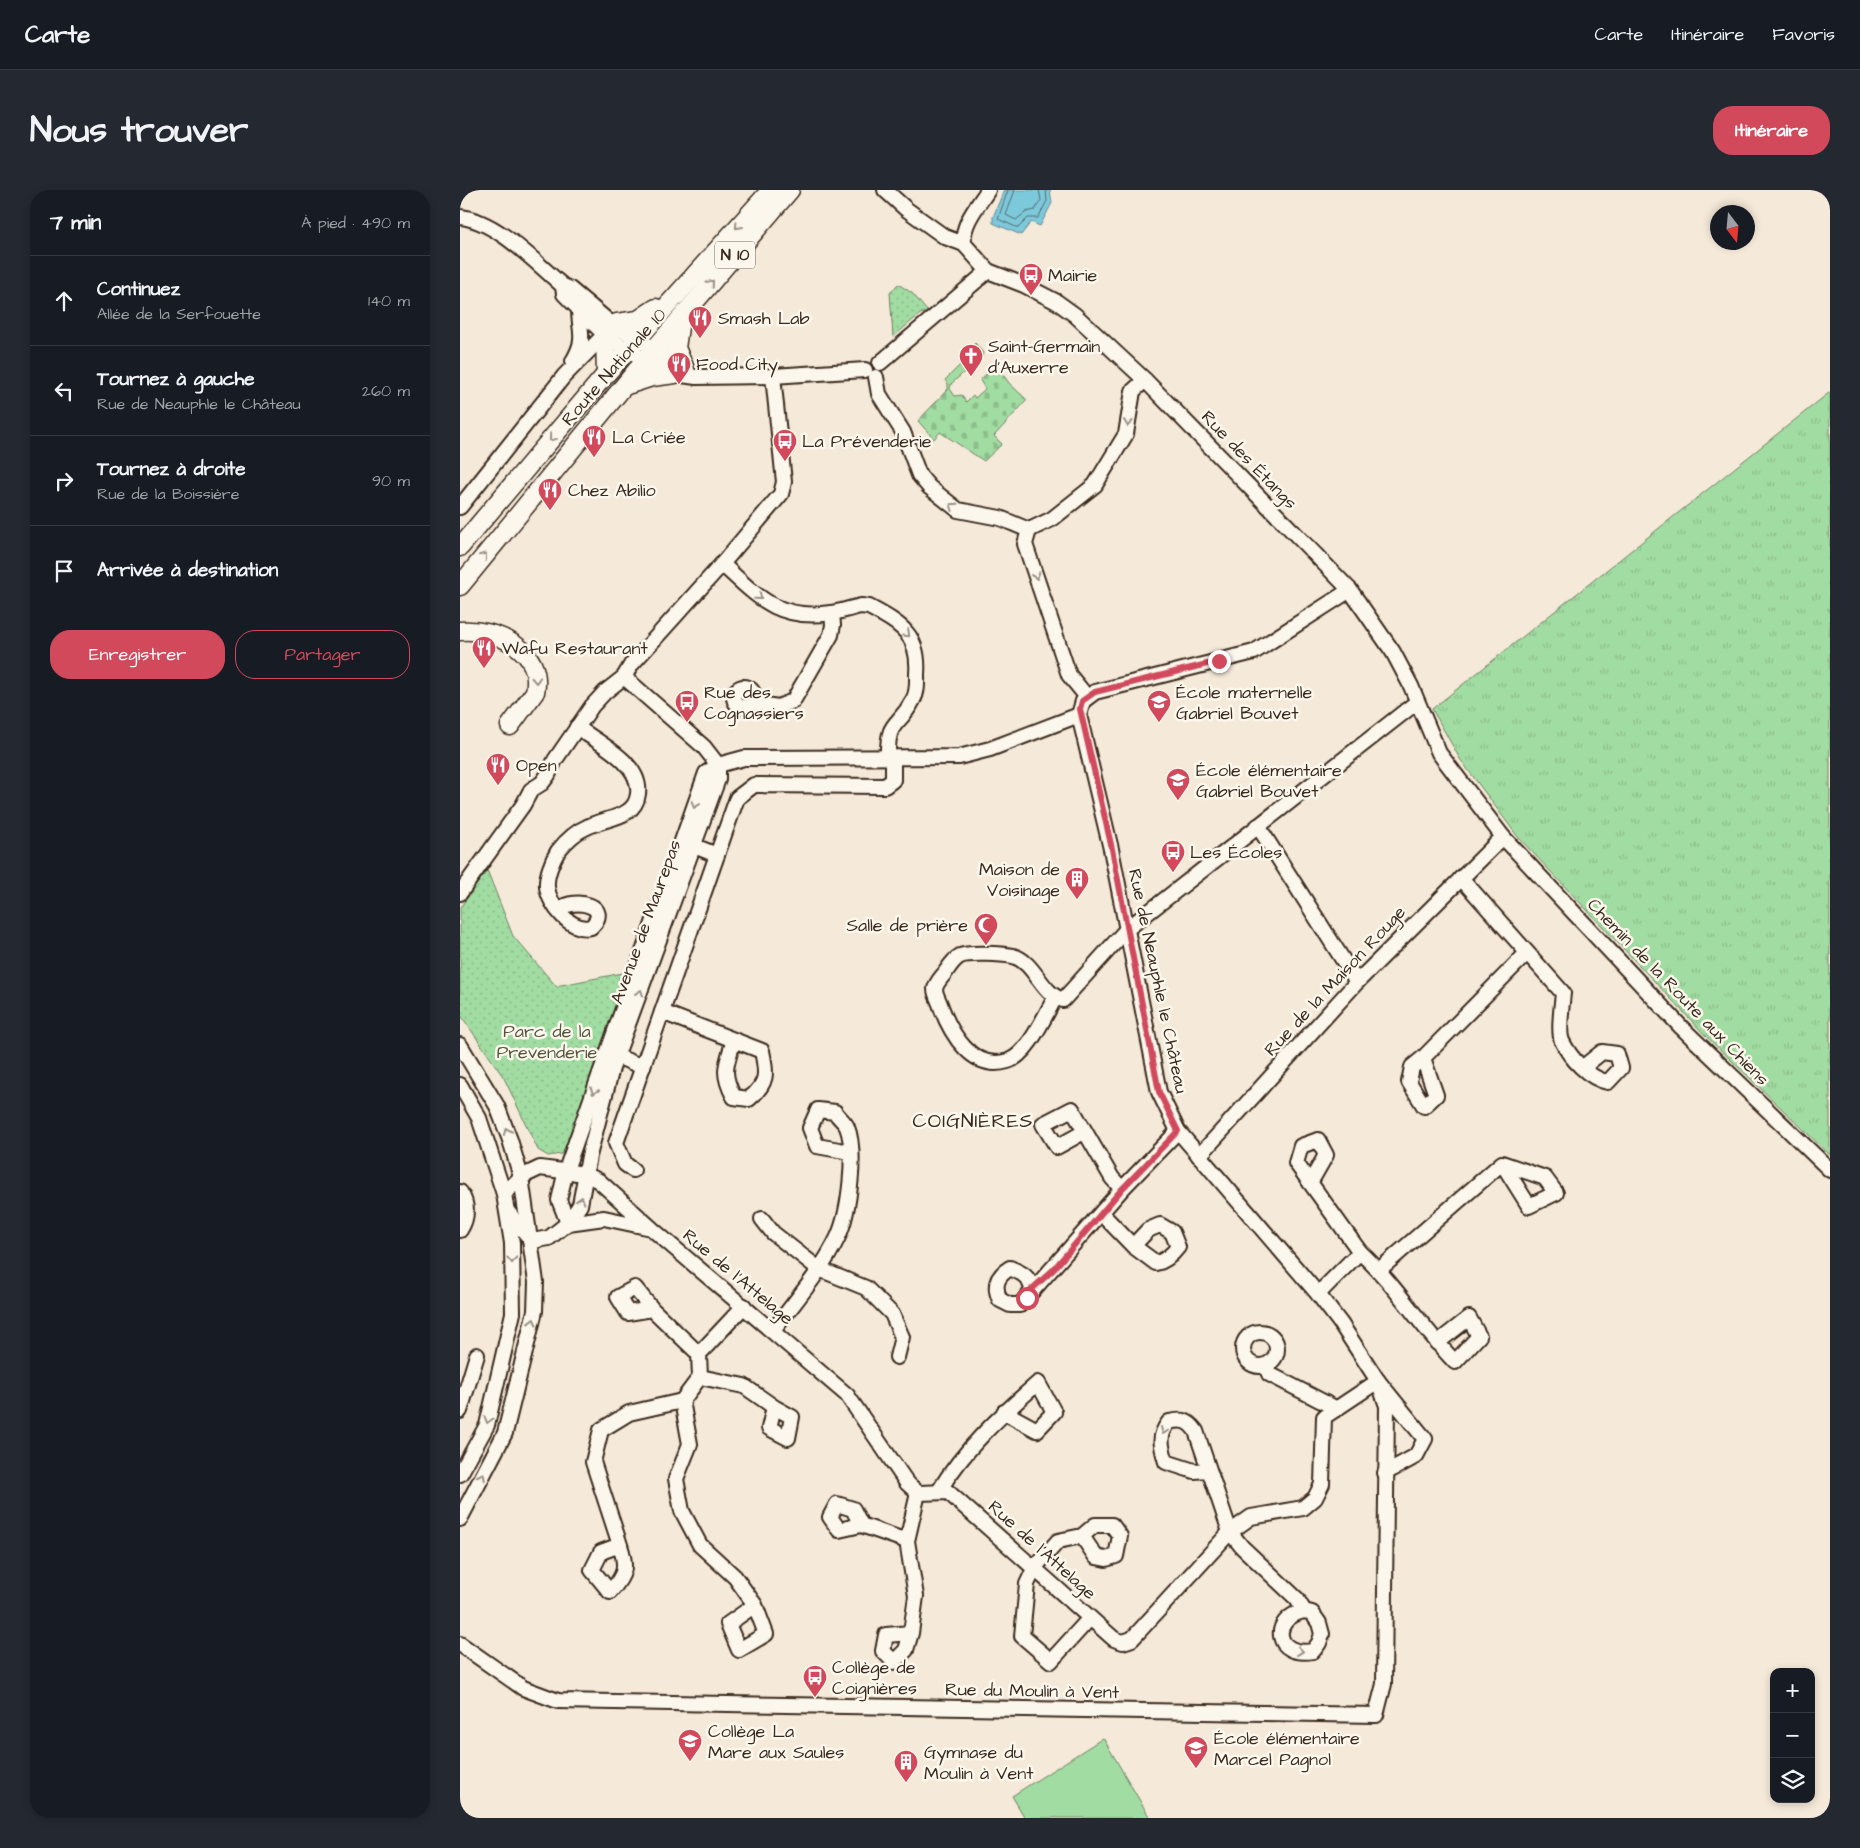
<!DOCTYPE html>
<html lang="fr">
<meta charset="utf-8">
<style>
:root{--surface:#171b24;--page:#242831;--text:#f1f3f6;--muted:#9ea1a6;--line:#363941;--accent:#d1495b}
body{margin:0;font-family:"Architects Daughter",sans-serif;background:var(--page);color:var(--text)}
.controls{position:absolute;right:15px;bottom:15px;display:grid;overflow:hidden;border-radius:10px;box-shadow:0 2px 8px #0003}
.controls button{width:45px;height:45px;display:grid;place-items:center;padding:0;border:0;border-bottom:1px solid var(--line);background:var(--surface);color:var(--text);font:25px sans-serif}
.compass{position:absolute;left:1250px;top:15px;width:45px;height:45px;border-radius:50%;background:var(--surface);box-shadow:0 2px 8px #0003;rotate:164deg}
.stop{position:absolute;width:15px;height:15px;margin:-11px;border:4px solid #d1495b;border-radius:50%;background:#fff}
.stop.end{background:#d1495b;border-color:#fff;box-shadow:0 1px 5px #0008}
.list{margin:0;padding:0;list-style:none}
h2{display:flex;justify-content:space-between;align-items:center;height:65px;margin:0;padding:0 20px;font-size:21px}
h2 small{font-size:16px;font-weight:400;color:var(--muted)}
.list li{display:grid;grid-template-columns:32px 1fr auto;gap:15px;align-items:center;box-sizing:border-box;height:90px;padding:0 20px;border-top:1px solid var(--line)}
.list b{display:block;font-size:19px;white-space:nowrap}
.list p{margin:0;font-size:16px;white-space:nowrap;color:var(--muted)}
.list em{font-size:16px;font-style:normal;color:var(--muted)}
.actions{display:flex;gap:10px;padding:15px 20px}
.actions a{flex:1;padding:11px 0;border:1px solid var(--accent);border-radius:20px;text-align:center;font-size:18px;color:var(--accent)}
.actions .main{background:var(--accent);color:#fff}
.icon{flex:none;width:28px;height:28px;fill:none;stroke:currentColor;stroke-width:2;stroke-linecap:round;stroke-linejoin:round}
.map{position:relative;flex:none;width:1370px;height:1628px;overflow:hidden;border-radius:20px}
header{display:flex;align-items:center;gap:30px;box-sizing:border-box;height:70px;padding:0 25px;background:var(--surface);border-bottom:1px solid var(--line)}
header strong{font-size:24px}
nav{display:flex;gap:28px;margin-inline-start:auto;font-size:18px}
.intro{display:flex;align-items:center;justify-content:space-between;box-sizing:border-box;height:120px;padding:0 30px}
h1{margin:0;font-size:35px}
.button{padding:12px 22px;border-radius:20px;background:var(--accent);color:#fff;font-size:18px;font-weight:700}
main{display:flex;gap:30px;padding:0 30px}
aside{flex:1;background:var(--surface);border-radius:20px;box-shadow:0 2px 8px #0003}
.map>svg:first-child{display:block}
.grass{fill:url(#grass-tufts);stroke:#6e8360}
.cemetery{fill:url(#cemetery-stones);stroke:#6e8360}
.park{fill:url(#park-dots);stroke:#6e8360}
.garden{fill:#a1dca2;stroke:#6e8360}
.water{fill:#7dc9dc;stroke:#638990}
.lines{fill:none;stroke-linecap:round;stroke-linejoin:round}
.shore{stroke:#556a6a;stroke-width:1}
.minor-casing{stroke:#3b2a1e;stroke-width:18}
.major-casing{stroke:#3b2a1e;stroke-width:21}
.minor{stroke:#fbf7ec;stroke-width:14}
.major{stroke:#fbf7ec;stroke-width:18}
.oneway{stroke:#9b9085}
.route{stroke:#d1495b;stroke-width:6}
.labels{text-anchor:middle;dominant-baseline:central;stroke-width:5;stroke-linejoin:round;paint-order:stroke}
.shield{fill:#fbf7ec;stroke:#75685c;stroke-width:1}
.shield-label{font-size:16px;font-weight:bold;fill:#3b2a1e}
.poi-label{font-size:18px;fill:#3b2a1e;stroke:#fbf7ec;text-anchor:start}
.street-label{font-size:18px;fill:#3b2a1e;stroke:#fbf7ec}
.park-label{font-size:18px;fill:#54563f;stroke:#fbf7ec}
.quarter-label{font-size:20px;letter-spacing:1px;fill:#3b2a1e;stroke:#fbf7ec}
</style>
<header>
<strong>Carte</strong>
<nav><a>Carte</a><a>Itinéraire</a><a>Favoris</a></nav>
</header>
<div class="intro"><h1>Nous trouver</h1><a class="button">Itinéraire</a></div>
<main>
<aside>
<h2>7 min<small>À pied · 490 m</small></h2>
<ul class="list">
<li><svg class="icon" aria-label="ahead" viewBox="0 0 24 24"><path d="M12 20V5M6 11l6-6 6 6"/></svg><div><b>Continuez</b><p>Allée de la Serfouette</p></div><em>140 m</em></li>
<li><svg class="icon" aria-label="left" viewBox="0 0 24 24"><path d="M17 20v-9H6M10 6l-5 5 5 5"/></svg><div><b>Tournez à gauche</b><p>Rue de Neauphle le Château</p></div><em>260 m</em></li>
<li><svg class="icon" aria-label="right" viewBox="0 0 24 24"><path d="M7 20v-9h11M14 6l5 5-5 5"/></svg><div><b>Tournez à droite</b><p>Rue de la Boissière</p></div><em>90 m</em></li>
<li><svg class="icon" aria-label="arrive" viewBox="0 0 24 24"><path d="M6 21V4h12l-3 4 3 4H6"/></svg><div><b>Arrivée à destination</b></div></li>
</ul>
<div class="actions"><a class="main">Enregistrer</a><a>Partager</a></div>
</aside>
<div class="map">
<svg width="1370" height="1628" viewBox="0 0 1370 1628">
<defs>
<pattern id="grass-tufts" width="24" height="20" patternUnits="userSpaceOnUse" patternTransform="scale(1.25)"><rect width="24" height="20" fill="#a1dca2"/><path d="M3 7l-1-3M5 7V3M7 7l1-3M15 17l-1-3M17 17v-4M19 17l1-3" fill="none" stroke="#8cbd8b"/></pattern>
<pattern id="cemetery-stones" width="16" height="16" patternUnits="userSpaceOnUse" patternTransform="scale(1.25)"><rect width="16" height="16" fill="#a1dca2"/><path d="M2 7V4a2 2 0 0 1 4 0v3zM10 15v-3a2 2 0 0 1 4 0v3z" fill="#8cbd8b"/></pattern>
<pattern id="park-dots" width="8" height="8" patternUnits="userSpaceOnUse" patternTransform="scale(1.25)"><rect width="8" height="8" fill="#a1dca2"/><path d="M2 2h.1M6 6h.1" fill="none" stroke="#8cbd8b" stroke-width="1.8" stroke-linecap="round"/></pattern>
</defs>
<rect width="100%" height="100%" fill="#f5e9d9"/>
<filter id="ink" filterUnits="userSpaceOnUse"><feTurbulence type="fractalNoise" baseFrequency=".02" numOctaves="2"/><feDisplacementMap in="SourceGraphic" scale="10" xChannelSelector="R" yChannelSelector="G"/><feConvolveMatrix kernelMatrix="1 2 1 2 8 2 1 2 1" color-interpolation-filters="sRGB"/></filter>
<g filter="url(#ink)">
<!-- grass -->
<path class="grass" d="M1370,202V965L1245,845L1058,647L1000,569L972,519Z"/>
<!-- cemetery -->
<path class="cemetery" d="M515,153L523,163L522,166L491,194L490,199L495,206L502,205L506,212L513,205L515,208L525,199L520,190L536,175L549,193L567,210L534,246L542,254L524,271L480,242L474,249L458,231L488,199V194L485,190L509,166Z"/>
<!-- park -->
<g class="park">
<path d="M438,94L452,103L468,122L460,124L433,147L430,103Z"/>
<path d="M27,680L53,746L96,796L173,781L108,959L101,964L88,966L78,960L44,888L0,824V718Z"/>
</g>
<!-- garden -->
<path class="garden" d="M643,1548L690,1628H565L552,1606Z"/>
<!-- water -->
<path class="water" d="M544,0H590L592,13L580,36L571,32L561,45L533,33V27Z"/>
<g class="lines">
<!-- shore -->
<g class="shore">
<path d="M548,0L538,29L558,38L568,28H578L587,11L586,0"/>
<path d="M555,0L546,25L556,30L566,22L575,20L581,10L579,0"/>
</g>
<defs>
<g id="minor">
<path d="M425,0L446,19L485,47L504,54L528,81L564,95L597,112L615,125L685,190L890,400L933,462L951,496L979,563L1043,647L1221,837L1370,980"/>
<path d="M0,27C36,30 76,73 103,96L110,99L154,136L206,165L225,179"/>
<path d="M504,54C501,34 518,16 528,0"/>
<path d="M103,96L104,104L145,145L167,160L215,184L236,187L313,186L405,180"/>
<path d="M113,171C127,147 119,143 119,119"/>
<path d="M420,173L528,81"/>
<path d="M416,187L419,204L443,242L459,285L469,297L498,320L540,328L569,340"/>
<path d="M0,317L104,186L149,140"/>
<path d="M569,340L592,329L635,295L666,244L673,201L685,190"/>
<path d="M569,340L565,354L609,485L627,507"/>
<path d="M262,374C298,407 318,431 371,423C381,422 391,418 401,416L409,417C441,434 460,445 457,484C457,492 458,502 453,510C438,539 427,528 428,568"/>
<path d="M890,400L794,462L635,502L623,511L619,525L651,659L699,902L718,941L858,1104L881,1134L918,1191L965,1249L956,1266L925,1283"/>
<path d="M164,487L244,557L258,575"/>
<circle cx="284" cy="507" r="10"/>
<path d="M293,513L318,517L333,511L371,445L373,435L372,423"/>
<path d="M798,636L897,792"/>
<path d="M234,656L257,665"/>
<path d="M1001,688L1103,803C1102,814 1098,842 1102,851C1110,868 1129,889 1148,892L1161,878L1157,864L1142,862L1122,878"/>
<path d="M0,703L63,615L71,600L82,593L88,585L95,570L132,516L145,502L164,487L171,475L262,374L321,304L324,292L313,186"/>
<path d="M99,719C116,707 153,716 131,737C111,742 89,715 87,697C86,686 92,671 98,661C106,651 115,642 127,637C146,627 175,629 178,604C182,573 138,553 117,537"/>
<path d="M595,808C585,825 568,865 548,871C513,882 491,844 481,817C480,812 475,805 475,799C476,793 481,788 485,783C489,777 493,770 500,766C509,762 542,764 553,766C575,772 581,804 603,810L667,739L957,512"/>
<path d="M202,822L302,861C307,884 308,893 289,909L274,907C261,883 266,875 274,850"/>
<path d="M0,855L37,916L50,950L61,987L76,1092L75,1121L45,1243L0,1329"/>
<path d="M156,866L183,877"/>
<path d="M963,868L976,905L964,916L949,892L952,877L963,868L1066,764"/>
<path d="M0,895L19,928L44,1004L52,1053L53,1123L27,1235L0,1284"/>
<path d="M624,942L597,957L583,934L612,919L652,988L662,999"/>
<path d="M739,966L897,792L1043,647"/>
<path d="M173,980L165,974L156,953L277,608L294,595L425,596L433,590V568"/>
<path d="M850,993L866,965L858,950L841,956L836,973L900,1062L858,1104"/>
<path d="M0,1002C8,1014 8,1028 0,1040"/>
<path d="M44,1004L61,987L80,978L125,984L139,991L191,1038"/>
<path d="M48,1022L72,1051L89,1048L108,1033L144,1028L191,1038L387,1205L447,1293L458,1303L488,1302L654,1449L663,1452L672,1449L770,1342L791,1327L843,1318L855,1308L862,1294L864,1227L918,1191"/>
<path d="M642,1024L673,1056L696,1073C706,1071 712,1065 718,1057L712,1042L700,1035L688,1040L673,1056"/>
<path d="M302,1029L313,1043L359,1079L406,1098L432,1124L442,1147L437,1167"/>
<path d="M108,1033L99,1010L106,980L246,583L258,575L284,568L499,567L530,559L619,525"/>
<path d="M108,1033L120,1015L129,966L152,878L258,589V575"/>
<path d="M900,1062C936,1095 961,1137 995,1172L1019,1146L1009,1128L977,1153"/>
<path d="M919,1080L1042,973L1085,988L1096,1003L1069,1016L1042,973"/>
<path d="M572,1099C569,1086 562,1083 550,1078C537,1086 533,1095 540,1110L550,1115H560L662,999L718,941"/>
<path d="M284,1116L239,1164L240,1187L222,1211L230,1254L216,1289L222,1321L240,1355L275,1387L295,1415L268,1434L279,1460L306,1444L295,1415"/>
<path d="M192,1119L168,1123L158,1107L175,1098L192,1119L239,1164"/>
<path d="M313,1141C335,1111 362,1081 378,1047C389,1023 397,962 387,937C385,932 378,927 375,922L358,920L350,938L357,956L390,962"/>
<circle cx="800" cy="1159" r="17"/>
<path d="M806,1175L809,1184L877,1219"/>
<path d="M240,1187L284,1196L314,1217L309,1238L328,1248L332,1227L314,1217"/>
<path d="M0,1221L17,1165"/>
<path d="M747,1280L734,1281L706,1272C701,1255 698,1246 709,1232C722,1229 728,1230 736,1241L770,1342L782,1357L837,1409L844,1421L852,1423L859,1433L862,1444L859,1453L853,1461C815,1468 809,1429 844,1421"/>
<path d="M479,1301C504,1259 541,1225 578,1193L594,1222L577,1240L544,1222"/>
<path d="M401,1335L393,1319L377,1314L370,1327L379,1340L401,1335L447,1351"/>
<path d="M622,1346L635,1335H652L660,1346L656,1366L646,1369L636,1367L622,1346L598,1351L575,1377L567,1394L562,1446L591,1471L630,1428"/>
<path d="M160,1355C167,1377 166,1384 150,1402L132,1380L141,1362L160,1355L133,1272L141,1240L169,1223L222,1211"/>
<path d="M451,1443L426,1445L423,1461L434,1472L446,1460L451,1443L456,1406L447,1351L458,1303"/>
<path d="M0,1454L63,1498L98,1511L916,1525L924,1494L927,1216L918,1191"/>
</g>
<g id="major">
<path d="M220,130L216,158L225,179"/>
<path d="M154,136L157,133L178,130L196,118"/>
<path d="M145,145L146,184"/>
<path d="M164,196L192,187L215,184"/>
<path d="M0,357L146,184L311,0"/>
<path d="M0,396L186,169L330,0"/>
<path d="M0,441C35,438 84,459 75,502L50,536"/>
</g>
</defs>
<!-- minor casing -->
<use href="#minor" class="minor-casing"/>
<!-- major casing -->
<use href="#major" class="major-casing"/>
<!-- minor -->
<use href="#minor" class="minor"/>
<!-- major -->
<use href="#major" class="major"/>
</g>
<!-- one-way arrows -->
<defs><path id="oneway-chevron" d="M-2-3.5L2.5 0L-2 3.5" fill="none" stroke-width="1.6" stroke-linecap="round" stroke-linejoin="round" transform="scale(1.25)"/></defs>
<g class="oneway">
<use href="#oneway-chevron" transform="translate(278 36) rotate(132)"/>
<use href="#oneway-chevron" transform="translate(251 93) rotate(-50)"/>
<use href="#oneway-chevron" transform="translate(668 233) rotate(97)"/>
<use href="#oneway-chevron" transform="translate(92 248) rotate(130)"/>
<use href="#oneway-chevron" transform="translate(493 316) rotate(-146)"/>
<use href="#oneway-chevron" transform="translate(24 366) rotate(-52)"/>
<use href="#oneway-chevron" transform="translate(576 386) rotate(71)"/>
<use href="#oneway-chevron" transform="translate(299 407) rotate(40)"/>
<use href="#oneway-chevron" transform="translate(447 444) rotate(44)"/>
<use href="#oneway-chevron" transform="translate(76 490) rotate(87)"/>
<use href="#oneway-chevron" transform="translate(235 615) rotate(110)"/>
<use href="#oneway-chevron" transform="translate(180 803) rotate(-70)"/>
<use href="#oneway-chevron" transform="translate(134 901) rotate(109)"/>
<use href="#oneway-chevron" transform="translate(47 941) rotate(-112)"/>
<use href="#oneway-chevron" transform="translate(121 1010) rotate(-73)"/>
<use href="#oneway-chevron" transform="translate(52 1070) rotate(89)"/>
<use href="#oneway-chevron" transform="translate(73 1132) rotate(-76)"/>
<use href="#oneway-chevron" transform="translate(28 1230) rotate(106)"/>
<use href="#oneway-chevron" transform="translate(704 1241) rotate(114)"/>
<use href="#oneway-chevron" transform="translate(22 1286) rotate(-63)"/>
<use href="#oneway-chevron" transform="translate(840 1461) rotate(7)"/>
</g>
</g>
<g class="lines" filter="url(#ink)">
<!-- route -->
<path class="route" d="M567,1108L572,1099L593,1080L662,999L718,941L699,902L652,659L620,519L622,511L635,502L759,471"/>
</g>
<!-- icons -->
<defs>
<symbol id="bus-pin" viewBox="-11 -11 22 30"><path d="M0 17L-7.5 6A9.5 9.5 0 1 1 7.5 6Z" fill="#d1495b" stroke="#fbf7ec"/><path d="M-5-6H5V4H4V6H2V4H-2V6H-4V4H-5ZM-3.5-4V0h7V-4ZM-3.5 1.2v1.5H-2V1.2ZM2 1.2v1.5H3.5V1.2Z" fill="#fff"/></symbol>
<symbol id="restaurant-pin" viewBox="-11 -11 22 30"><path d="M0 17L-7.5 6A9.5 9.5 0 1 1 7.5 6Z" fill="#d1495b" stroke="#fbf7ec"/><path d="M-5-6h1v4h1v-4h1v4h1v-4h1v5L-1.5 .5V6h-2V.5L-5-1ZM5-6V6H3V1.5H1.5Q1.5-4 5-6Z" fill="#fff"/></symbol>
<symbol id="church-pin" viewBox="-11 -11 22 30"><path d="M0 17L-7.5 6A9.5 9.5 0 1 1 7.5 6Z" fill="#d1495b" stroke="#fbf7ec"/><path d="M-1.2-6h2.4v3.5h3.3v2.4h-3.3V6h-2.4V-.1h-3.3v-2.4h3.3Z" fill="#fff"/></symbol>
<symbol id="school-pin" viewBox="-11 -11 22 30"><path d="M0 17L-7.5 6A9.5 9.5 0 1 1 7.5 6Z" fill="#d1495b" stroke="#fbf7ec"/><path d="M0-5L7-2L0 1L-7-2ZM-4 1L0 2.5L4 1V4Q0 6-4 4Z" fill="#fff"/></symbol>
<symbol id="building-pin" viewBox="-11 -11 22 30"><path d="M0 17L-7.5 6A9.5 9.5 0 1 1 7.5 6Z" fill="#d1495b" stroke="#fbf7ec"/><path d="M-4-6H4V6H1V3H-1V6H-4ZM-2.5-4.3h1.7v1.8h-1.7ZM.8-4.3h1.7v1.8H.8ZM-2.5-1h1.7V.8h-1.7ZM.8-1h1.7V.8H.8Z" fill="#fff"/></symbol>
<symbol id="mosque-pin" viewBox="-11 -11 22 30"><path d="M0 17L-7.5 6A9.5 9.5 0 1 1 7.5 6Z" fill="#d1495b" stroke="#fbf7ec"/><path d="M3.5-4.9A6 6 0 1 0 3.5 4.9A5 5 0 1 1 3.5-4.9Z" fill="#fff"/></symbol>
</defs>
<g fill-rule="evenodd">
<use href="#bus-pin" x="557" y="71" width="28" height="38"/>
<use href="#restaurant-pin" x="226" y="114" width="28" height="38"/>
<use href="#church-pin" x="497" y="152" width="28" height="38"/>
<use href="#restaurant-pin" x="205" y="160" width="28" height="38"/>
<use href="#restaurant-pin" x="120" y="233" width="28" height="38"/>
<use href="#bus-pin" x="311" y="237" width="28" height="38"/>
<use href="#restaurant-pin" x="76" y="286" width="28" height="38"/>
<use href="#restaurant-pin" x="10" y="444" width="28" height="38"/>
<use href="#bus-pin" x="213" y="498" width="28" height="38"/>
<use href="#school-pin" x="685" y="498" width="28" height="38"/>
<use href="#restaurant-pin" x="24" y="561" width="28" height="38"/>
<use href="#school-pin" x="704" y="576" width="28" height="38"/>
<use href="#bus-pin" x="699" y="648" width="28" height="38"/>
<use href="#building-pin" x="603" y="675" width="28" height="38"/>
<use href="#mosque-pin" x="512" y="721" width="28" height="38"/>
<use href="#bus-pin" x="341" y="1473" width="28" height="38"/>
<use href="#school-pin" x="216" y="1537" width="28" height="38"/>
<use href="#school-pin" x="722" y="1544" width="28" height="38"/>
<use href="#building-pin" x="432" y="1558" width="28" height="38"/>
</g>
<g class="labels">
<!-- shield labels -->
<rect class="shield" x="255" y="51.5" width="40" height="27" rx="4"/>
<g class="shield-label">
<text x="275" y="65">N 10</text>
</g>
<!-- poi labels -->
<g class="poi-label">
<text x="588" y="85">Mairie</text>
<text x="258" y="128">Smash Lab</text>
<text x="528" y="156">Saint-Germain<tspan x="528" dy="21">d'Auxerre</tspan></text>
<text x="236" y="174">Food City</text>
<text x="152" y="247">La Criée</text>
<text x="342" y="251">La Prévenderie</text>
<text x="108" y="300">Chez Abilio</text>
<text x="42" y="458">Wafu Restaurant</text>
<text x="244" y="502">Rue des<tspan x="244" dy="21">Cognassiers</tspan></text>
<text x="716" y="502">École maternelle<tspan x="716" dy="21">Gabriel Bouvet</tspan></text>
<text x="56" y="575">Open</text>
<text x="736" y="580">École élémentaire<tspan x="736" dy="21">Gabriel Bouvet</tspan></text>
<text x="730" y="662">Les Écoles</text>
<text x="600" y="679" text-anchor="end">Maison de<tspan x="600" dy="21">Voisinage</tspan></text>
<text x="508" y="735" text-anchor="end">Salle de prière</text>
<text x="372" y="1477">Collège de<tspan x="372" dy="21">Coignières</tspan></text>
<text x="248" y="1541">Collège La<tspan x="248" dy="21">Mare aux Saules</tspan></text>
<text x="754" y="1548">École élémentaire<tspan x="754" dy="21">Marcel Pagnol</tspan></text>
<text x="464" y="1562">Gymnase du<tspan x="464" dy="21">Moulin à Vent</tspan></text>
</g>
<!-- street labels -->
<g class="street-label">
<text transform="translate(154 177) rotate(-49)">Route Nationale 10</text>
<text transform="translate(789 270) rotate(46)">Rue des Étangs</text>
<text transform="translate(186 732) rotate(-70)">Avenue de Maurepas</text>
<text transform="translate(698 791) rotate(78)">Rue de Neauphle le Château</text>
<text transform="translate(875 791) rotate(-47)">Rue de la Maison Rouge</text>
<text transform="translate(1218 802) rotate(46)">Chemin de la Route aux Chiens</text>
<text transform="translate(278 1087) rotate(40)">Rue de l'Attelage</text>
<text transform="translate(582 1360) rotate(42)">Rue de l'Attelage</text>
<text transform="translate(572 1501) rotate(1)">Rue du Moulin à Vent</text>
</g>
<!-- park labels -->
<g class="park-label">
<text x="87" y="841">Parc de la<tspan x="87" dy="21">Prevenderie</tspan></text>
</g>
<!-- quarter labels -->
<g class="quarter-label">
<text x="513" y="931">COIGNIÈRES</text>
</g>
</g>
</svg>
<div class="controls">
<button>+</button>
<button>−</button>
<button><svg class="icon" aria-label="layers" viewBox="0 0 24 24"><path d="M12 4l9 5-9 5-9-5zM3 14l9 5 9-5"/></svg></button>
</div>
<svg class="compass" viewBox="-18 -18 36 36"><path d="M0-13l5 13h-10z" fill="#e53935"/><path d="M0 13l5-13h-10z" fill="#9ea1a6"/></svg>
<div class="stop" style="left:567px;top:1108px"></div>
<div class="stop end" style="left:759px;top:471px"></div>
</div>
</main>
